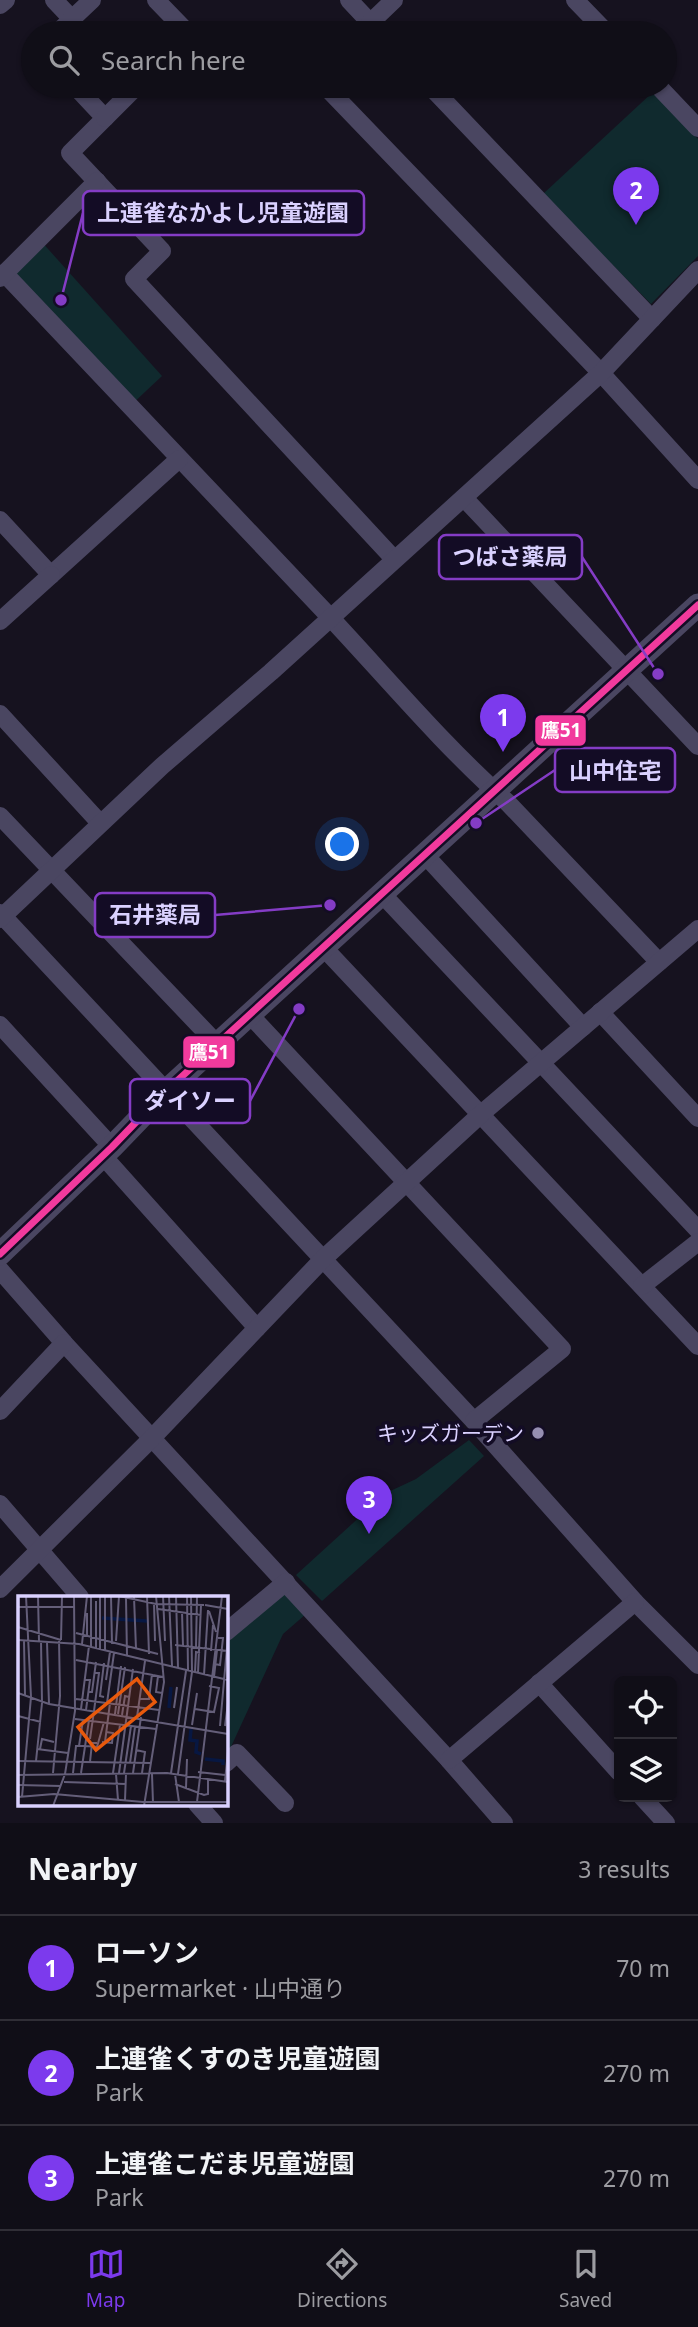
<!DOCTYPE html>
<meta charset="utf-8">
<style>
:root{--surface:#100e17;--page:#1e1c24;--text:#f1f3f6;--muted:#9c9ca1;--line:#302e36;--accent:#7c3aed}
body{margin:0;font-family:"Noto Sans","Noto Sans JP",sans-serif;background:var(--page);color:var(--text)}
.controls{position:absolute;right:21px;bottom:21px;display:grid;overflow:hidden;border-radius:10px;box-shadow:0 2px 5px #0004}
.controls button{width:63px;height:63px;display:grid;place-items:center;padding:0;border:0;border-bottom:2px solid var(--line);background:var(--surface);color:var(--text);font:35px sans-serif}
.you{position:absolute;left:343px;top:845px;width:24px;height:24px;margin:-18px;border:5px solid #fff;border-radius:50%;background:#1a73e8;box-shadow:0 0 0 10px #1a73e833}
.badge{display:grid;place-items:center;width:46px;height:46px;border-radius:50%;background:var(--accent);color:#fff;font-size:23px;font-weight:700}
.pin{position:absolute;translate:-50% -58px;filter:drop-shadow(0 2px 4px #0008)}
.pin::after{content:'';position:absolute;top:37px;width:24px;height:21px;background:inherit;clip-path:polygon(0 0,100% 0,50% 100%)}
.list{margin:0;padding:0;list-style:none}
h2{display:flex;justify-content:space-between;align-items:center;height:91px;margin:0;padding:0 28px;font-size:30px}
h2 small{font-size:23px;font-weight:400;color:var(--muted)}
.list li{display:grid;grid-template-columns:46px 1fr auto;gap:21px;align-items:center;box-sizing:border-box;height:105px;padding:0 28px;border-top:2px solid var(--line)}
.list b{display:block;font-size:26px;white-space:nowrap}
.list p{margin:0;font-size:23px;white-space:nowrap;color:var(--muted)}
.list em{font-size:23px;font-style:normal;color:var(--muted)}
.icon{flex:none;width:38px;height:38px;fill:none;stroke:currentColor;stroke-width:2;stroke-linecap:round;stroke-linejoin:round}
.map{position:relative;flex:none;width:698px;height:1823px;overflow:hidden}
.search{position:absolute;background:var(--surface);box-shadow:0 2px 5px #0004;left:21px;right:21px;top:21px;height:77px;display:flex;align-items:center;gap:18px;box-sizing:border-box;padding:0 24px;border-radius:38px;color:var(--muted);font-size:26px}
.sheet{height:406px;background:var(--surface)}
nav{display:flex;justify-content:space-around;align-items:center;box-sizing:border-box;height:98px;border-top:2px solid var(--line);background:var(--surface);font-size:19px;color:var(--muted)}
nav a{display:grid;justify-items:center;gap:4px}
nav .on{color:var(--accent)}
.map>svg:first-child{display:block}
.green{fill:#102a2e}
.lines{fill:none;stroke-linecap:round;stroke-linejoin:round}
.minor{stroke:#4a4661;stroke-width:18}
.tertiary{stroke:#4a4661;stroke-width:23}
.bus-1-casing{stroke:#130c25;stroke-width:12}
.bus-1{stroke:#f13a9d;stroke-width:7}
.poi-dot{fill:#958eb1;stroke:#130c25;stroke-width:2.5}
.labels{text-anchor:middle;dominant-baseline:central;stroke-width:7;stroke-linejoin:round;paint-order:stroke}
.poi-label{font-size:21px;fill:#dad1ff;stroke:#130c25;text-anchor:end}
.inset-river{fill:none;stroke:#071742;stroke-width:3.5}
.inset-road{fill:none;stroke:#645e79;stroke-width:2}
.view{fill:#e8590c;fill-opacity:0.15;stroke:#e8590c;stroke-width:3.5}
.inset-edge{fill:none;stroke:#dad1ff;stroke-width:3.5}
.leader{fill:none;stroke:#843cc5;stroke-width:2.5}
.callout-dot{fill:#843cc5;stroke:#130c25;stroke-width:2.5}
.callout{fill:#130c25;stroke:#843cc5;stroke-width:2.5}
.callout-label{font-size:23px;text-anchor:middle;font-weight:bold;fill:#dad1ff}
.line-badge{stroke:#130c25;stroke-width:2.5}
.badge-label{font-size:19px;text-anchor:middle;font-weight:bold;fill:#fff}
</style>
<div class="map">
<svg width="698" height="1823" viewBox="0 0 698 1823">
<rect width="100%" height="100%" fill="#16121f"/>
<!-- green -->
<g class="green">
<path d="M653,92L698,139V256L651,304L543,194Z"/>
<path d="M40,240L162,376L130,406L4,273Z"/>
<path d="M469,1440L484,1456L322,1601L296,1575L386,1493L416,1479Z"/>
<path d="M284,1589L306,1614L283,1634L230,1749L226,1753V1639Z"/>
</g>
<g class="lines">
<!-- minor -->
<g class="minor">
<path d="M54,0L72,19"/>
<path d="M156,0L188,33"/>
<path d="M349,0L380,33"/>
<path d="M575,0L607,33"/>
<path d="M0,5L6,0"/>
<path d="M370,23L394,0"/>
<path d="M57,33L92,0"/>
<path d="M75,86L105,118L70,153L162,251L134,279L394,559"/>
<path d="M325,86L601,373L698,480"/>
<path d="M430,86L652,319"/>
<path d="M658,86L698,128"/>
<path d="M105,118L137,86"/>
<path d="M4,273C112,387 220,501 328,615C387,678 443,745 507,802L659,962"/>
<path d="M0,278L97,181"/>
<path d="M464,498L698,746"/>
<path d="M0,520L51,575L179,459"/>
<path d="M0,621L51,575"/>
<path d="M0,714L100,823"/>
<path d="M0,816L217,1044"/>
<path d="M425,855L583,1027"/>
<path d="M382,894L698,1230"/>
<path d="M0,913L474,1421L635,1602L698,1665"/>
<path d="M0,919L162,766L271,672L601,373L698,270"/>
<path d="M324,948L698,1346"/>
<path d="M600,1012L698,1118"/>
<path d="M250,1015L562,1349L474,1421"/>
<path d="M0,1025L112,1147"/>
<path d="M103,1156L257,1328"/>
<path d="M0,1270L64,1343L449,1760L504,1823"/>
<path d="M642,1286L698,1242"/>
<path d="M0,1411L64,1343"/>
<path d="M0,1504L80,1597"/>
<path d="M0,1589L152,1438L323,1259L481,1114L698,929"/>
<path d="M226,1632L286,1582"/>
<path d="M539,1683L619,1772"/>
<path d="M449,1760L635,1602"/>
<path d="M226,1763L237,1753L285,1803"/>
<path d="M642,1797L666,1823"/>
<path d="M197,1804L214,1823"/>
</g>
<!-- tertiary -->
<path class="tertiary" d="M0,1254L112,1147L166,1091L698,605"/>
<defs>
<path id="bus-1" d="M0,1254L112,1147L166,1091L698,605"/>
</defs>
<!-- bus-1 casing -->
<use href="#bus-1" class="bus-1-casing"/>
<!-- bus-1 -->
<use href="#bus-1" class="bus-1"/>
</g>
<!-- markers -->
<circle class="poi-dot" cx="538" cy="1433" r="7"/>
<g class="labels">
<!-- poi labels -->
<g class="poi-label">
<text x="524" y="1433">キッズガーデン</text>
</g>
</g>
<!-- overview -->
<g transform="translate(18 1596)">
<rect width="210" height="210" fill="#16121f"/>
<path class="inset-river" d="M84,22L129,25M151,112L153,91M173,133L172,144L179,145L178,156L183,158M187,163L205,165V169"/>
<path class="inset-road" d="M20,0L21,45M93,0L94,48M101,0L138,8L186,9M129,0L131,58M145,0L147,45M151,0L154,70M158,0L160,72M169,0L170,74M116,1L118,53M108,2L109,60M136,7L137,45M187,9L210,13M0,11H57M140,13L183,19M191,15L198,36M164,16L165,50M69,17V39M0,31L43,44M58,37L140,58M0,44L61,48L210,84M43,44L44,0M6,45L7,99M23,45L24,107M98,45L101,0M29,46L31,108M64,48L69,0M157,49L210,55M73,51V0M178,51L179,0M78,52V5M82,53V0M87,54V0M193,55L195,29M58,64L145,81M197,68L202,69L205,42H200M177,76L178,56L182,57M180,77L183,9M186,79L190,14M140,80L138,96L144,97M196,81L199,54M67,84H72L68,114M88,84L92,56M70,96H74L78,66M0,97L31,108L210,138M86,101L82,100L86,67M58,103L141,114M122,103H131L134,78M89,107L96,57M156,112L159,91M63,113L71,50M177,113L196,116L201,92L191,90M76,115L81,77H76M97,118L103,70M100,118L107,71M104,119L107,100L111,101M0,120L23,126M119,121L127,65M57,123L138,133M174,129L179,97M202,130L210,40M207,130L210,107M72,143L76,115M84,146L94,147L95,137L88,136M87,146L92,107M61,150L65,124M68,150L79,151L86,126M19,153L50,157M22,153L24,143L36,146M118,154L127,156L124,177M0,165L133,167M18,165L24,107M72,166L74,147H79M112,167L117,131M180,176L207,179M35,177L42,100L41,43M55,177L58,150H68M63,177L71,124M95,177L102,129M101,177L115,73M106,177L113,130M115,177L123,121M153,177L168,75M98,178L100,204M134,178L135,207M157,178L161,206M160,178L174,76L173,0M0,179L149,177L210,186M207,185L210,155M46,186L108,188M157,188L186,199L190,198V183M0,189L43,190M168,192L169,163M0,201L36,198L125,206H210M4,201L13,101L8,0M107,204L108,178M179,206L204,0M35,210L47,178L57,115L56,0M126,210L146,86L138,0"/>
<path class="view" d="M119,83L137,106L78,154L60,131Z"/>
<rect width="210" height="210" class="inset-edge"/>
</g>
<!-- callouts -->
<path class="leader" d="M61 300L83 213M658 674L582 557M476 823L555 770M330 905L215 915M299 1009L250 1101"/>
<g class="callout-dot">
<circle cx="61" cy="300" r="7"/>
<circle cx="658" cy="674" r="7"/>
<circle cx="476" cy="823" r="7"/>
<circle cx="330" cy="905" r="7"/>
<circle cx="299" cy="1009" r="7"/>
</g>
<g class="callout">
<rect x="83" y="191" width="281" height="44" rx="7"/>
<rect x="439" y="535" width="143" height="44" rx="7"/>
<rect x="555" y="748" width="120" height="44" rx="7"/>
<rect x="95" y="893" width="120" height="44" rx="7"/>
<rect x="130" y="1079" width="120" height="44" rx="7"/>
</g>
<g class="callout-label">
<text x="223" y="221">上連雀なかよし児童遊園</text>
<text x="510" y="565">つばさ薬局</text>
<text x="615" y="779">山中住宅</text>
<text x="155" y="923">石井薬局</text>
<text x="190" y="1109">ダイソー</text>
</g>
<g class="line-badge">
<rect x="534" y="714" width="53" height="33" rx="7" fill="#f13a9d"/>
<rect x="182" y="1035" width="54" height="34" rx="7" fill="#f13a9d"/>
</g>
<g class="badge-label">
<text x="561" y="737">鷹51</text>
<text x="209" y="1059">鷹51</text>
</g>
</svg>
<div class="controls">
<button><svg class="icon" aria-label="locate" viewBox="0 0 24 24"><circle cx="12" cy="12" r="6"/><path d="M12 2v4M12 18v4M2 12h4M18 12h4"/></svg></button>
<button><svg class="icon" aria-label="layers" viewBox="0 0 24 24"><path d="M12 4l9 5-9 5-9-5zM3 14l9 5 9-5"/></svg></button>
</div>
<div class="you"></div>
<div class="pin badge" style="left:503px;top:752px">1</div>
<div class="pin badge" style="left:636px;top:225px">2</div>
<div class="pin badge" style="left:369px;top:1534px">3</div>
<div class="search"><svg class="icon" aria-label="search" viewBox="0 0 24 24"><circle cx="10" cy="10" r="6"/><path d="M15 15l6 6"/></svg>Search here</div>
</div>
<section class="sheet">
<h2>Nearby<small>3 results</small></h2>
<ul class="list">
<li><span class="badge">1</span><div><b>ローソン</b><p>Supermarket · 山中通り</p></div><em>70 m</em></li>
<li><span class="badge">2</span><div><b>上連雀くすのき児童遊園</b><p>Park</p></div><em>270 m</em></li>
<li><span class="badge">3</span><div><b>上連雀こだま児童遊園</b><p>Park</p></div><em>270 m</em></li>
</ul>
</section>
<nav>
<a class="on"><svg class="icon" aria-label="map" viewBox="0 0 24 24"><path d="M3 6l6-2 6 2 6-2v14l-6 2-6-2-6 2zM9 4v14M15 6v14"/></svg>Map</a>
<a><svg class="icon" aria-label="directions" viewBox="0 0 24 24"><path d="M12 3l9 9-9 9-9-9zM9 14v-3h6M13 9l2 2-2 2"/></svg>Directions</a>
<a><svg class="icon" aria-label="saved" viewBox="0 0 24 24"><path d="M7 4h10v16l-5-4-5 4z"/></svg>Saved</a>
</nav>
